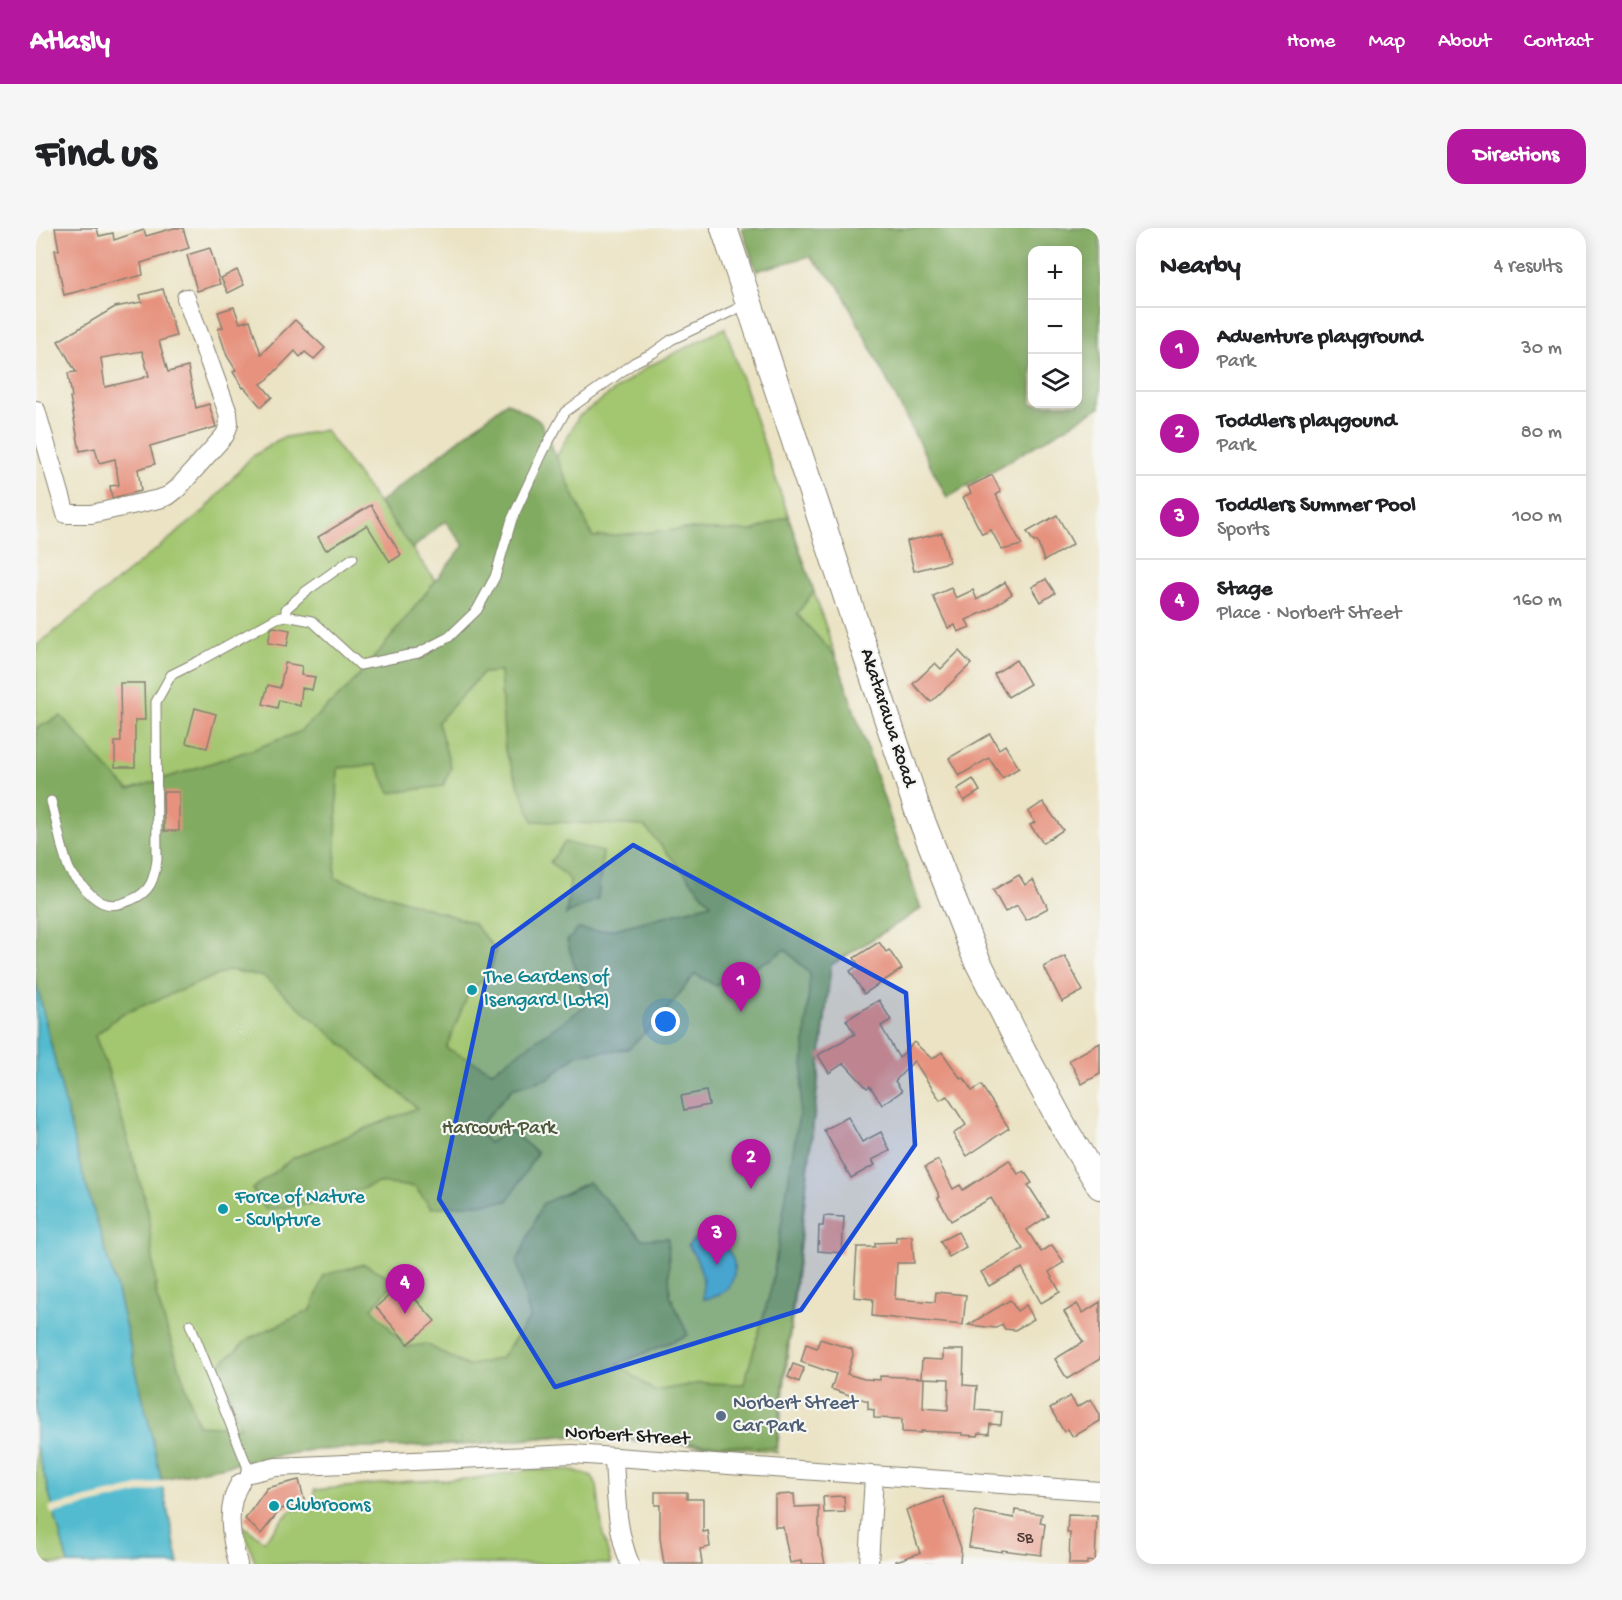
<!DOCTYPE html>
<meta charset="utf-8">
<style>
:root{--surface:#fff;--page:#f6f6f6;--text:#202124;--muted:#757577;--line:#e0e0e0;--accent:#b5179e}
body{margin:0;font-family:"Gochi Hand",sans-serif;background:var(--page);color:var(--text)}
.controls{position:absolute;right:18px;top:18px;display:grid;overflow:hidden;border-radius:12px;box-shadow:0 3px 15px #0003}
.controls button{width:54px;height:54px;display:grid;place-items:center;padding:0;border:0;border-bottom:2px solid var(--line);background:var(--surface);color:var(--text);font:30px sans-serif}
.you{position:absolute;left:630px;top:794px;width:21px;height:21px;margin:-15px;border:4px solid #fff;border-radius:50%;background:#1a73e8;box-shadow:0 0 0 9px #1a73e833}
.badge{display:grid;place-items:center;width:39px;height:39px;border-radius:50%;background:var(--accent);color:#fff;font-size:20px;font-weight:700}
.pin{position:absolute;translate:-50% -50px;filter:drop-shadow(0 2px 3px #0008)}
.pin::after{content:'';position:absolute;top:32px;width:21px;height:18px;background:inherit;clip-path:polygon(0 0,100% 0,50% 100%)}
.list{margin:0;padding:0;list-style:none}
h2{display:flex;justify-content:space-between;align-items:center;height:78px;margin:0;padding:0 24px;font-size:26px}
h2 small{font-size:20px;font-weight:400;color:var(--muted)}
.list li{display:grid;grid-template-columns:39px 1fr auto;gap:18px;align-items:center;box-sizing:border-box;height:84px;padding:0 24px;border-top:2px solid var(--line)}
.list b{display:block;font-size:22px;white-space:nowrap}
.list p{margin:0;font-size:20px;white-space:nowrap;color:var(--muted)}
.list em{font-size:20px;font-style:normal;color:var(--muted)}
.icon{flex:none;width:33px;height:33px;fill:none;stroke:currentColor;stroke-width:2;stroke-linecap:round;stroke-linejoin:round}
.map{position:relative;flex:none;width:1064px;height:1336px;overflow:hidden;border-radius:18px}
header{display:flex;align-items:center;gap:36px;box-sizing:border-box;height:84px;padding:0 30px;background:var(--accent);color:#fff}
header strong{font-size:28px}
nav{display:flex;gap:33px;margin-inline-start:auto;font-size:21px}
.intro{display:flex;align-items:center;justify-content:space-between;box-sizing:border-box;height:144px;padding:0 36px}
h1{margin:0;font-size:42px}
.button{padding:15px 27px;border-radius:18px;background:var(--accent);color:#fff;font-size:21px;font-weight:700}
main{display:flex;gap:36px;padding:0 36px}
aside{flex:1;background:var(--surface);border-radius:18px;box-shadow:0 3px 15px #0003}
.map>svg:first-child{display:block}
.green{fill:#a3c66f;stroke:#607146;stroke-width:1.5}
.forest{fill:#82ab62;stroke:#4f643f;stroke-width:1.5;fill-rule:evenodd}
.water{fill:#52bbcf;stroke:#376c76;stroke-width:1.5}
.pier{fill:#ebe3c4}
.building{fill:#e6927e;fill-rule:evenodd}
.lines{fill:none;stroke-linecap:round;stroke-linejoin:round}
.lane-casing{stroke:#848070;stroke-width:11}
.street-casing{stroke:#848070;stroke-width:20}
.secondary-casing{stroke:#848070;stroke-width:28}
.lane{stroke:#fff;stroke-width:9}
.street{stroke:#fff;stroke-width:18}
.secondary{stroke:#fff;stroke-width:26}
.marked{fill:#1d4ed8;fill-opacity:0.2;stroke:#1d4ed8;stroke-width:4.5;stroke-linejoin:round}
.culture-dot{fill:#0f9aa8;stroke:#f6f6f2;stroke-width:2}
.service-dot{fill:#5c6f8a;stroke:#f6f6f2;stroke-width:2}
.labels{text-anchor:middle;dominant-baseline:central;stroke-width:4.5;stroke-linejoin:round;paint-order:stroke}
.number-label{font-size:16px;fill:#4e3a34}
.street-label{font-size:20px;fill:#1c1c1c;stroke:#f6f6f2}
.culture-label{font-size:20px;fill:#0d838f;stroke:#f6f6f2;text-anchor:start}
.park-label{font-size:20px;fill:#4b5839;stroke:#f6f6f2}
.service-label{font-size:20px;fill:#4e5e75;stroke:#f6f6f2;text-anchor:start}
</style>
<header>
<strong>Atlasly</strong>
<nav><a>Home</a><a>Map</a><a>About</a><a>Contact</a></nav>
</header>
<div class="intro"><h1>Find us</h1><a class="button">Directions</a></div>
<main>
<div class="map">
<svg width="1064" height="1336" viewBox="0 0 1064 1336">
<rect width="100%" height="100%" fill="#f6f6f2"/>
<filter id="ink" filterUnits="userSpaceOnUse"><feTurbulence type="fractalNoise" baseFrequency=".0167" numOctaves="2"/><feDisplacementMap in="SourceGraphic" scale="12" xChannelSelector="R" yChannelSelector="G"/><feConvolveMatrix kernelMatrix="1 2 1 2 8 2 1 2 1" color-interpolation-filters="sRGB"/></filter>
<filter id="wash" filterUnits="userSpaceOnUse"><feTurbulence type="fractalNoise" baseFrequency=".008" numOctaves="4" result="noise"/><feDisplacementMap in="SourceGraphic" scale="24" xChannelSelector="R" yChannelSelector="G"/><feGaussianBlur stdDeviation="1.35" result="paint"/><feColorMatrix in="noise" values="0 0 0 0 0 0 0 0 0 0 0 0 0 0 0 0 0 1.4 0 .05"/><feComposite in="paint" operator="in"/></filter>
<g filter="url(#wash)">
<rect width="100%" height="100%" fill="#ebe3c4"/>
<!-- green -->
<g class="green">
<path d="M689,100L885,681L795,737L741,1225L737,1223L524,1208L443,1216L275,1222L217,1232L125,1251L79,1055L43,934L0,586V418L168,283L214,230L245,210L289,202L434,400L504,258L543,188L611,139Z"/>
<path d="M0,1143L49,1336H0Z"/>
<path d="M492,1242H536L556,1248L561,1257L567,1307L575,1336H220L206,1297L228,1313L254,1283L280,1276L278,1262L374,1253L433,1251Z"/>
</g>
<!-- forest -->
<g class="forest">
<path d="M706,0H1064V179L911,270L804,60L774,28L720,43ZM1042,22V176H996V22Z"/>
<path d="M471,174L504,193L557,309L649,301L717,303L752,288L778,363L761,386L800,429L885,681L795,737L740,1220L524,1208L443,1216L275,1222L217,1232L125,1251L79,1055L43,934L0,754V500L25,488L71,540L93,562L221,520L263,504L311,461L346,420L428,317L409,293L376,321L343,275ZM464,444L469,523L497,593L608,598L675,676L579,701L561,703L542,701L531,713L551,777L456,843L410,820L433,764L454,746L460,722L437,695L299,650L302,540L341,537L354,565L407,558L415,540L402,494L447,445ZM749,721L774,746L764,880L735,1061L708,1156L665,1155L618,1163L582,1136L652,1107L634,1067L632,1010L606,1011L553,954L506,976L481,1034L494,1090L465,1130L431,1138L390,1116L370,1119L336,1080L360,1052L328,1036L288,1047L275,1082L214,1110L182,1138L204,1199L162,1197L121,1070L112,983L71,839L59,808L84,787L194,742L228,749L381,880L257,930L216,961L230,982L294,973L342,955L379,959L395,980L472,973L501,925L474,902L453,915L441,901L476,861L513,850L542,826L592,821L627,787L659,746L680,758L737,730Z"/>
<path d="M529,614L567,624L562,671L530,687L534,652L514,634Z"/>
</g>
<!-- water -->
<g class="water">
<path d="M0,754L43,934L79,1055L115,1204L143,1336H32L0,1217Z"/>
<path d="M667,1010C709,1014 709,1068 667,1071C669,1049 664,1034 652,1017L657,1012Z"/>
</g>
<!-- pier -->
<path class="pier" d="M128,1252L130,1259L15,1286L13,1279Z"/>
<g id="blocks">
<!-- building -->
<g class="building">
<path d="M19,0H61L63,8L77,5L78,12L108,2L110,8L138,0H147L153,20L105,35L107,47L28,67L19,22H23Z"/>
<path d="M174,20L184,56L161,63L151,27Z"/>
<path d="M201,42L208,57L192,65L185,50Z"/>
<path d="M127,61L140,108L123,113L132,144L152,139L160,180L173,176L180,199L114,218L119,236L102,241L105,263L76,270L74,258L83,257L79,231L63,235L59,220L44,223L34,169H36L32,145L40,144L22,113L79,79L106,74L104,67ZM106,123L113,148L108,149V150L69,159L65,130Z"/>
<path d="M198,79L204,95L214,92L225,126L259,92L289,120L278,131L269,124L264,129L259,123L232,151L225,156L236,169L225,179L208,159L207,160L197,144L200,142L191,128L182,101L187,99L182,84Z"/>
<path d="M956,247L965,264L960,267L986,317L966,322L955,302L946,306L927,269L935,265L932,259Z"/>
<path d="M335,277L365,327L354,334L331,297L290,322L282,309Z"/>
<path d="M1021,287L1037,316L1008,333L1001,313L998,314L991,304Z"/>
<path d="M906,305L913,334L878,343L871,313Z"/>
<path d="M1010,351L1019,365L1005,374L996,359Z"/>
<path d="M969,354L976,366L952,382L930,392L934,399L922,404L919,397L912,400L897,368L915,360L920,370L937,362L941,372Z"/>
<path d="M238,399L254,402L251,418L232,415L235,401Z"/>
<path d="M923,423L935,436L895,474L877,456L899,435L905,441Z"/>
<path d="M980,432L994,456L972,469L958,446Z"/>
<path d="M249,435L266,438L265,447L279,449L276,462L266,460L264,478L243,472L241,480L227,476L232,457L244,460Z"/>
<path d="M84,455H108L109,492H99V539H79V514H85Z"/>
<path d="M159,480L180,486L171,520L150,515Z"/>
<path d="M954,506L963,521L969,517L983,540L966,550L953,530L923,548L913,530Z"/>
<path d="M937,551L944,563L928,573L921,561Z"/>
<path d="M127,564H143V603H128Z"/>
<path d="M1007,574L1027,602L1007,615L994,597L999,594L992,584Z"/>
<path d="M983,647L989,657L997,652L1012,680L990,692L981,677L969,684L957,662Z"/>
<path d="M843,714L850,724L853,722L866,741L828,766L814,743L823,737L818,730Z"/>
<path d="M1029,728L1047,763L1026,774L1008,739Z"/>
<path d="M843,772L855,792L845,798L863,830L878,814L896,831L906,824L925,851L928,850L936,863L945,857L973,900L931,928L917,906L930,897L911,868L904,872L878,833L859,853L866,863L846,877L834,858L831,860L808,835L793,845L782,827L819,806L810,792Z"/>
<path d="M1064,815V846L1046,856L1033,832Z"/>
<path d="M670,863L673,877L648,882L645,868Z"/>
<path d="M812,889L826,914L845,904L854,923L836,932L839,937L815,950L788,902Z"/>
<path d="M902,932L917,961L924,957L927,962L973,932L982,946L988,943L996,955L992,957L1012,988L991,1002L1005,1024L1016,1017L1028,1034L1013,1044L1024,1064L1005,1075L986,1040L953,1058L945,1044L987,1021L955,970L915,993L902,970L904,969L889,939Z"/>
<path d="M788,988L808,989L806,1025L782,1023L783,998H787Z"/>
<path d="M922,1004L930,1019L913,1029L904,1013Z"/>
<path d="M876,1008L878,1035H861L859,1071L899,1074L900,1064L930,1067L927,1097L836,1088L837,1071L818,1069L821,1019H839V1015L860,1014V1009Z"/>
<path d="M366,1056L399,1093L372,1116L340,1079Z"/>
<path d="M974,1072L981,1083L990,1077L998,1091L979,1102L969,1101L966,1096L960,1100L932,1097Z"/>
<path d="M1064,1074V1131L1031,1151L1019,1131L1047,1114L1028,1084L1041,1076L1047,1085Z"/>
<path d="M784,1111L816,1121L817,1127L811,1146L828,1151L844,1152V1148L888,1150L887,1180L912,1182L913,1151L885,1150L886,1131L907,1132V1122H928L927,1157L941,1158L939,1182L966,1184L965,1197L954,1196L953,1206L943,1205L942,1208L926,1207V1205L885,1203V1205L866,1204V1191L838,1190V1182L832,1181V1173L795,1161L800,1146L765,1134L770,1116L781,1120Z"/>
<path d="M757,1136L768,1140L763,1154L752,1149Z"/>
<path d="M1034,1168L1041,1179L1055,1171L1064,1187V1193L1037,1209L1032,1201L1028,1204L1014,1180Z"/>
<path d="M263,1252L269,1275L245,1281L225,1306L209,1291L231,1260Z"/>
<path d="M619,1264H651V1271H667V1304L672,1303L674,1319L664,1321L666,1336H628L624,1310V1277H619Z"/>
<path d="M758,1266L759,1279L783,1278V1307L789,1336H765V1333L754,1335L747,1299H739V1267Z"/>
<path d="M808,1268L809,1284L788,1285L787,1269Z"/>
<path d="M907,1269L925,1320L924,1336H861L860,1333L884,1325L870,1282Z"/>
<path d="M979,1282L1006,1286L1004,1295L1009,1296L1005,1327L966,1322V1324L933,1319L939,1283L978,1290Z"/>
<path d="M1032,1287L1061,1288L1059,1334L1051,1333V1336H1033L1034,1305H1031Z"/>
</g>
</g>
</g>
<g filter="url(#ink)">
<use href="#blocks" fill-opacity="0" stroke="#848070" stroke-width="1.5"/>
<g class="lines">
<defs>
<g id="lane">
<path d="M250,388V381L269,364L317,330"/>
<path d="M15,573C21,594 25,621 33,641C35,646 40,651 44,655C60,674 71,683 95,672C115,664 118,651 121,632L120,474L135,447L163,433L241,390L250,388L276,393L324,437L382,425L413,409L441,382L459,349L476,291L508,222L529,184L599,134L617,125L635,112L711,76"/>
<path d="M154,1096L214,1245L213,1246"/>
</g>
<g id="street">
<path d="M0,182L30,286H55L123,271L132,268L141,261L189,207L193,196L192,185L150,70"/>
<path d="M578,1230C580,1266 580,1302 594,1336"/>
<path d="M214,1245L240,1239L537,1226L1064,1263"/>
<path d="M202,1336C195,1310 189,1279 204,1255"/>
<path d="M833,1336L838,1248"/>
</g>
<path id="secondary" d="M688,0L882,583L940,730L989,827L1030,903L1064,958"/>
</defs>
<!-- lane casing -->
<use href="#lane" class="lane-casing"/>
<!-- street casing -->
<use href="#street" class="street-casing"/>
<!-- secondary casing -->
<use href="#secondary" class="secondary-casing"/>
<!-- lane -->
<use href="#lane" class="lane"/>
<!-- street -->
<use href="#street" class="street"/>
<!-- secondary -->
<use href="#secondary" class="secondary"/>
</g>
</g>
<!-- marked area -->
<path class="marked" d="M597,617L870,765L879,917L765,1082L519,1159L403,971L457,720Z"/>
<!-- markers -->
<g class="culture-dot">
<circle cx="436" cy="762" r="6"/>
<circle cx="187" cy="981" r="6"/>
<circle cx="238" cy="1278" r="6"/>
</g>
<circle class="service-dot" cx="685" cy="1188" r="6"/>
<g class="labels">
<!-- number labels -->
<g class="number-label">
<text x="989" y="1311">5B</text>
</g>
<!-- street labels -->
<g class="street-label">
<text transform="translate(851 490) rotate(72)">Akatarawa Road</text>
<text transform="translate(591 1209) rotate(3)">Norbert Street</text>
</g>
<!-- culture labels -->
<g class="culture-label">
<text x="448" y="750">The Gardens of<tspan x="448" dy="23">Isengard (LotR)</tspan></text>
<text x="199" y="970">Force of Nature<tspan x="199" dy="23">- Sculpture</tspan></text>
<text x="250" y="1278">Clubrooms</text>
</g>
<!-- park labels -->
<g class="park-label">
<text x="463" y="901">Harcourt Park</text>
</g>
<!-- service labels -->
<g class="service-label">
<text x="697" y="1176">Norbert Street<tspan x="697" dy="23">Car Park</tspan></text>
</g>
</g>
</svg>
<div class="controls">
<button>+</button>
<button>−</button>
<button><svg class="icon" aria-label="layers" viewBox="0 0 24 24"><path d="M12 4l9 5-9 5-9-5zM3 14l9 5 9-5"/></svg></button>
</div>
<div class="you"></div>
<div class="pin badge" style="left:705px;top:784px">1</div>
<div class="pin badge" style="left:715px;top:961px">2</div>
<div class="pin badge" style="left:681px;top:1037px">3</div>
<div class="pin badge" style="left:369px;top:1086px">4</div>
</div>
<aside>
<h2>Nearby<small>4 results</small></h2>
<ul class="list">
<li><span class="badge">1</span><div><b>Adventure playground</b><p>Park</p></div><em>30 m</em></li>
<li><span class="badge">2</span><div><b>Toddlers playgound</b><p>Park</p></div><em>80 m</em></li>
<li><span class="badge">3</span><div><b>Toddlers Summer Pool</b><p>Sports</p></div><em>100 m</em></li>
<li><span class="badge">4</span><div><b>Stage</b><p>Place · Norbert Street</p></div><em>160 m</em></li>
</ul>
</aside>
</main>
